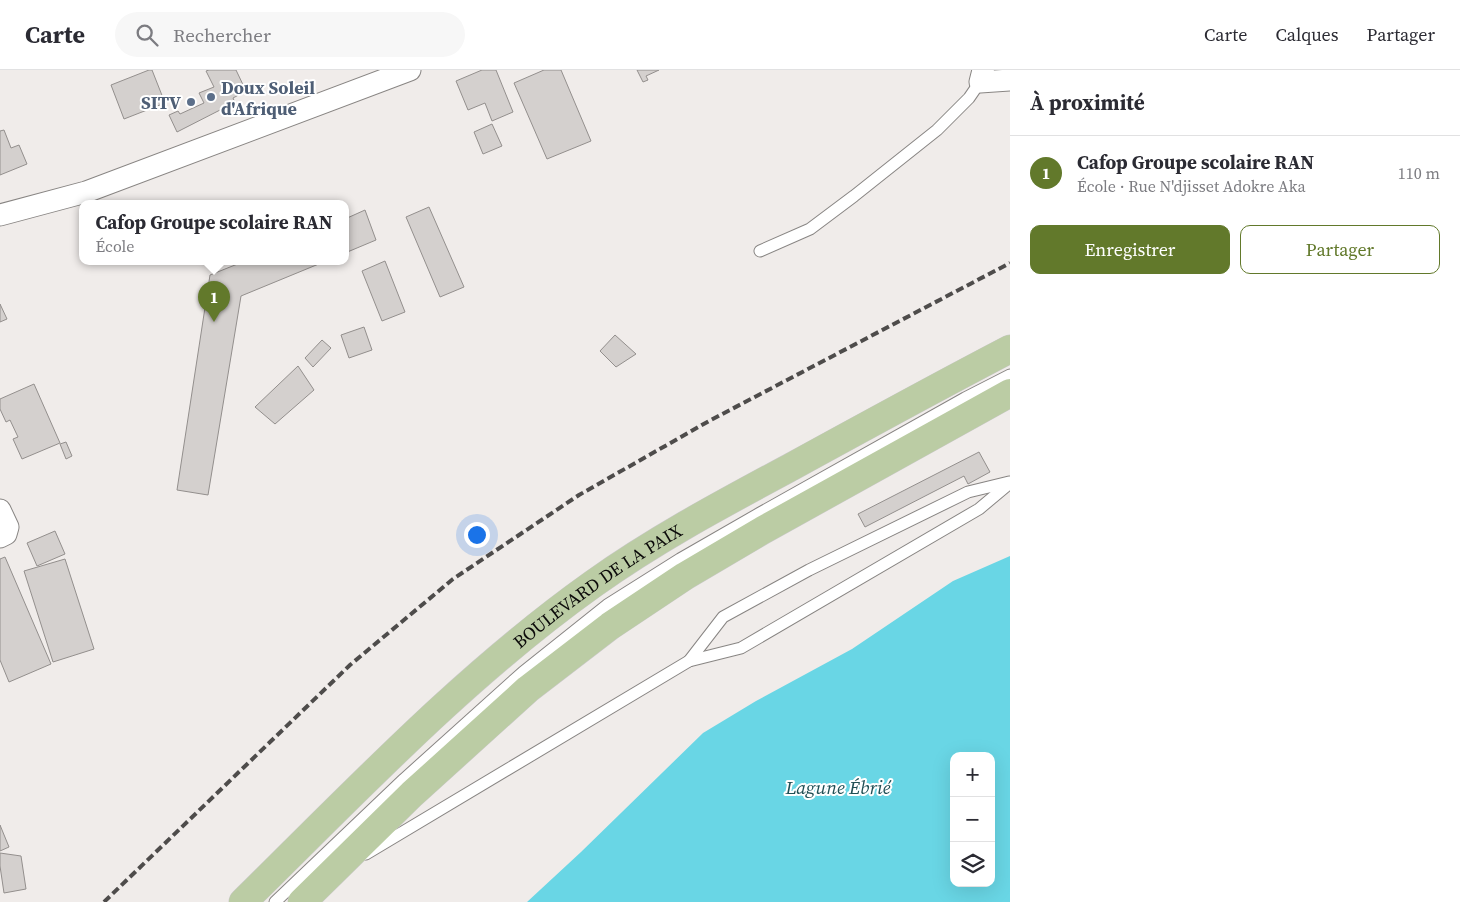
<!DOCTYPE html>
<html lang="fr">
<meta charset="utf-8">
<style>
:root{--surface:#fff;--page:#f7f7f7;--text:#2b2b33;--muted:#7c7c81;--line:#e1e1e2;--accent:#62792b}
body{margin:0;font-family:"Source Serif 4",serif;background:var(--page);color:var(--text)}
.controls{position:absolute;right:15px;bottom:15px;display:grid;overflow:hidden;border-radius:10px;box-shadow:0 5px 20px #0002}
.controls button{width:45px;height:45px;display:grid;place-items:center;padding:0;border:0;border-bottom:1px solid var(--line);background:var(--surface);color:var(--text);font:25px sans-serif}
.you{position:absolute;left:476px;top:464px;width:18px;height:18px;margin:-12px;border:4px solid #fff;border-radius:50%;background:#1a73e8;box-shadow:0 0 0 8px #1a73e833}
.badge{display:grid;place-items:center;width:32px;height:32px;border-radius:50%;background:var(--accent);color:#fff;font-size:16px;font-weight:700}
.pin{position:absolute;translate:-50% -41px;filter:drop-shadow(0 1px 2px #0008)}
.pin::after{content:'';position:absolute;top:26px;width:18px;height:15px;background:inherit;clip-path:polygon(0 0,100% 0,50% 100%)}
.popup{position:absolute;left:79px;top:130px;width:270px;height:65px;box-sizing:border-box;display:grid;place-content:center;border-radius:10px;background:var(--surface);filter:drop-shadow(0 1px 4px #0005);font-size:16px;white-space:nowrap;color:var(--muted)}
.popup b{font-size:19px;color:var(--text)}
.popup::after{content:'';position:absolute;left:50%;top:100%;margin-left:-10px;border:10px solid transparent;border-top-color:var(--surface)}
.list{margin:0;padding:0;list-style:none}
h2{display:flex;justify-content:space-between;align-items:center;height:65px;margin:0;padding:0 20px;font-size:21px}
h2 small{font-size:16px;font-weight:400;color:var(--muted)}
.list li{display:grid;grid-template-columns:32px 1fr auto;gap:15px;align-items:center;box-sizing:border-box;height:75px;padding:0 20px;border-top:1px solid var(--line)}
.list b{display:block;font-size:19px;white-space:nowrap}
.list p{margin:0;font-size:16px;white-space:nowrap;color:var(--muted)}
.list em{font-size:16px;font-style:normal;color:var(--muted)}
.actions{display:flex;gap:10px;padding:15px 20px}
.actions a{flex:1;padding:11px 0;border:1px solid var(--accent);border-radius:10px;text-align:center;font-size:18px;color:var(--accent)}
.actions .main{background:var(--accent);color:#fff}
.icon{flex:none;width:28px;height:28px;fill:none;stroke:currentColor;stroke-width:2;stroke-linecap:round;stroke-linejoin:round}
.map{position:relative;flex:none;width:1010px;height:832px;overflow:hidden}
header{display:flex;align-items:center;gap:30px;box-sizing:border-box;height:70px;padding:0 25px;background:var(--surface);border-bottom:1px solid var(--line)}
header strong{font-size:24px}
nav{display:flex;gap:28px;margin-inline-start:auto;font-size:18px}
.search{width:350px;height:45px;background:var(--page);display:flex;align-items:center;gap:12px;box-sizing:border-box;padding:0 18px;border-radius:28px;color:var(--muted);font-size:19px}
main{display:flex}
aside{flex:1;background:var(--surface)}
.map>svg:first-child{display:block}
.water{fill:#69d6e5;fill-rule:evenodd}
.building{fill:#d4d0ce;stroke:#938f8d}
.lines{fill:none;stroke-linecap:round;stroke-linejoin:round}
.service-casing{stroke:#888583;stroke-width:13}
.minor-casing{stroke:#888583;stroke-width:23}
.primary-casing{stroke:#cac9c9;stroke-width:29}
.service{stroke:#fff;stroke-width:11}
.minor{stroke:#fff;stroke-width:21}
.primary{stroke:#bbcca4;stroke-width:28}
.rail{stroke:#4e4c4b;stroke-width:4;stroke-dasharray:8 4;stroke-linecap:butt}
.service-dot{fill:#5c6f8a;stroke:#fff;stroke-width:2}
.labels{text-anchor:middle;dominant-baseline:central;stroke-width:4;stroke-linejoin:round;paint-order:stroke}
.service-label{font-size:18px;font-weight:bold;fill:#4e5e75;stroke:#fff;text-anchor:start}
.street-label{font-size:18px;fill:#0c0b0a;stroke:#fff}
.water-label{font-size:19px;font-style:italic;fill:#1f4f55;stroke:#fff}
</style>
<header>
<strong>Carte</strong>
<div class="search"><svg class="icon" aria-label="search" viewBox="0 0 24 24"><circle cx="10" cy="10" r="6"/><path d="M15 15l6 6"/></svg>Rechercher</div>
<nav><a>Carte</a><a>Calques</a><a>Partager</a></nav>
</header>
<main>
<div class="map">
<svg width="1010" height="832" viewBox="0 0 1010 832">
<rect width="100%" height="100%" fill="#f0ecea"/>
<!-- water -->
<path class="water" d="M1010,486V832H527L581,782L703,663L756,631L852,579L953,511ZM954,686H991V813H954Z"/>
<!-- building -->
<g class="building">
<path d="M149,0H152L165,33L124,49L111,15Z"/>
<path d="M209,0H236L246,21L233,28L236,35L223,41L222,39L177,62L169,45L178,41L180,44L204,33L199,23L214,17L206,1Z"/>
<path d="M482,0H496L513,42L492,51L485,33L468,40L456,11Z"/>
<path d="M544,0H561L591,71L547,89L514,13Z"/>
<path d="M637,0H659L646,6L648,10L643,12Z"/>
<path d="M492,54L502,76L483,84L474,62Z"/>
<path d="M4,60L11,78L19,75L27,94L0,105V61Z"/>
<path d="M429,137L464,217L440,227L406,147Z"/>
<path d="M365,140L376,170L345,183V149Z"/>
<path d="M245,191H326L241,226L208,425L177,420L210,205Z"/>
<path d="M385,191L405,242L382,251L362,201Z"/>
<path d="M0,234L7,249L0,252Z"/>
<path d="M364,257L372,280L349,288L341,265Z"/>
<path d="M615,265L636,284L616,297L600,281Z"/>
<path d="M322,270L331,278L313,297L305,288Z"/>
<path d="M298,296L314,320L275,354L255,337Z"/>
<path d="M34,314L60,373L22,389L13,369L18,367L10,350L6,352L0,339V329Z"/>
<path d="M66,372L72,386L66,389L60,374Z"/>
<path d="M979,382L990,402L968,414L964,406L865,457L858,444Z"/>
<path d="M55,461L65,484L37,496L27,473Z"/>
<path d="M5,487L51,594L9,612L0,590V489Z"/>
<path d="M65,489L94,579L53,592L24,501Z"/>
<path d="M0,755L9,777L0,781Z"/>
<path d="M0,783L21,786L26,819L4,823L0,796Z"/>
</g>
<g class="lines">
<defs>
<g id="service">
<path d="M760,181L810,159L854,126L937,60L969,28L980,12"/>
<path d="M689,591L723,547L809,500L968,422L1009,412"/>
<path d="M366,784L689,591L741,578L979,439L1010,413"/>
<path d="M275,832L404,709L523,602L607,535L680,489L760,443L965,328L1010,305"/>
</g>
<g id="minor">
<path d="M983,0L980,12L1010,10"/>
<path d="M0,145L86,122L410,0"/>
<path d="M0,440L8,457L6,464L0,467"/>
</g>
<g id="primary">
<path id="s1" d="M243,832C355,722 465,605 593,514C656,469 724,433 791,397C864,357 937,317 1010,279"/>
<path d="M302,832L412,724L528,619L610,556L685,506L763,460L1010,323"/>
</g>
</defs>
<!-- service casing -->
<use href="#service" class="service-casing"/>
<!-- minor casing -->
<use href="#minor" class="minor-casing"/>
<!-- primary casing -->
<use href="#primary" class="primary-casing"/>
<!-- service -->
<use href="#service" class="service"/>
<!-- minor -->
<use href="#minor" class="minor"/>
<!-- primary -->
<use href="#primary" class="primary"/>
<!-- rail -->
<path class="rail" d="M104,832L350,595L453,509L579,425L709,351L1010,193"/>
</g>
<!-- markers -->
<g class="service-dot">
<circle cx="211" cy="27" r="5"/>
<circle cx="191" cy="32" r="5"/>
</g>
<g class="labels">
<!-- service labels -->
<g class="service-label">
<text x="221" y="17">Doux Soleil<tspan x="221" dy="21">d'Afrique</tspan></text>
<text x="181" y="32" text-anchor="end">SITV</text>
</g>
<!-- street labels -->
<g class="street-label">
<text stroke="none"><textPath href="#s1" startOffset="476">BOULEVARD DE LA PAIX</textPath></text>
</g>
<!-- water labels -->
<g class="water-label">
<text x="838" y="717">Lagune Ébrié</text>
</g>
</g>
</svg>
<div class="controls">
<button>+</button>
<button>−</button>
<button><svg class="icon" aria-label="layers" viewBox="0 0 24 24"><path d="M12 4l9 5-9 5-9-5zM3 14l9 5 9-5"/></svg></button>
</div>
<div class="you"></div>
<div class="pin badge" style="left:214px;top:252px">1</div>
<div class="popup"><b>Cafop Groupe scolaire RAN</b>École</div>
</div>
<aside>
<h2>À proximité<small></small></h2>
<ul class="list">
<li><span class="badge">1</span><div><b>Cafop Groupe scolaire RAN</b><p>École · Rue N'djisset Adokre Aka</p></div><em>110 m</em></li>
</ul>
<div class="actions"><a class="main">Enregistrer</a><a>Partager</a></div>
</aside>
</main>
